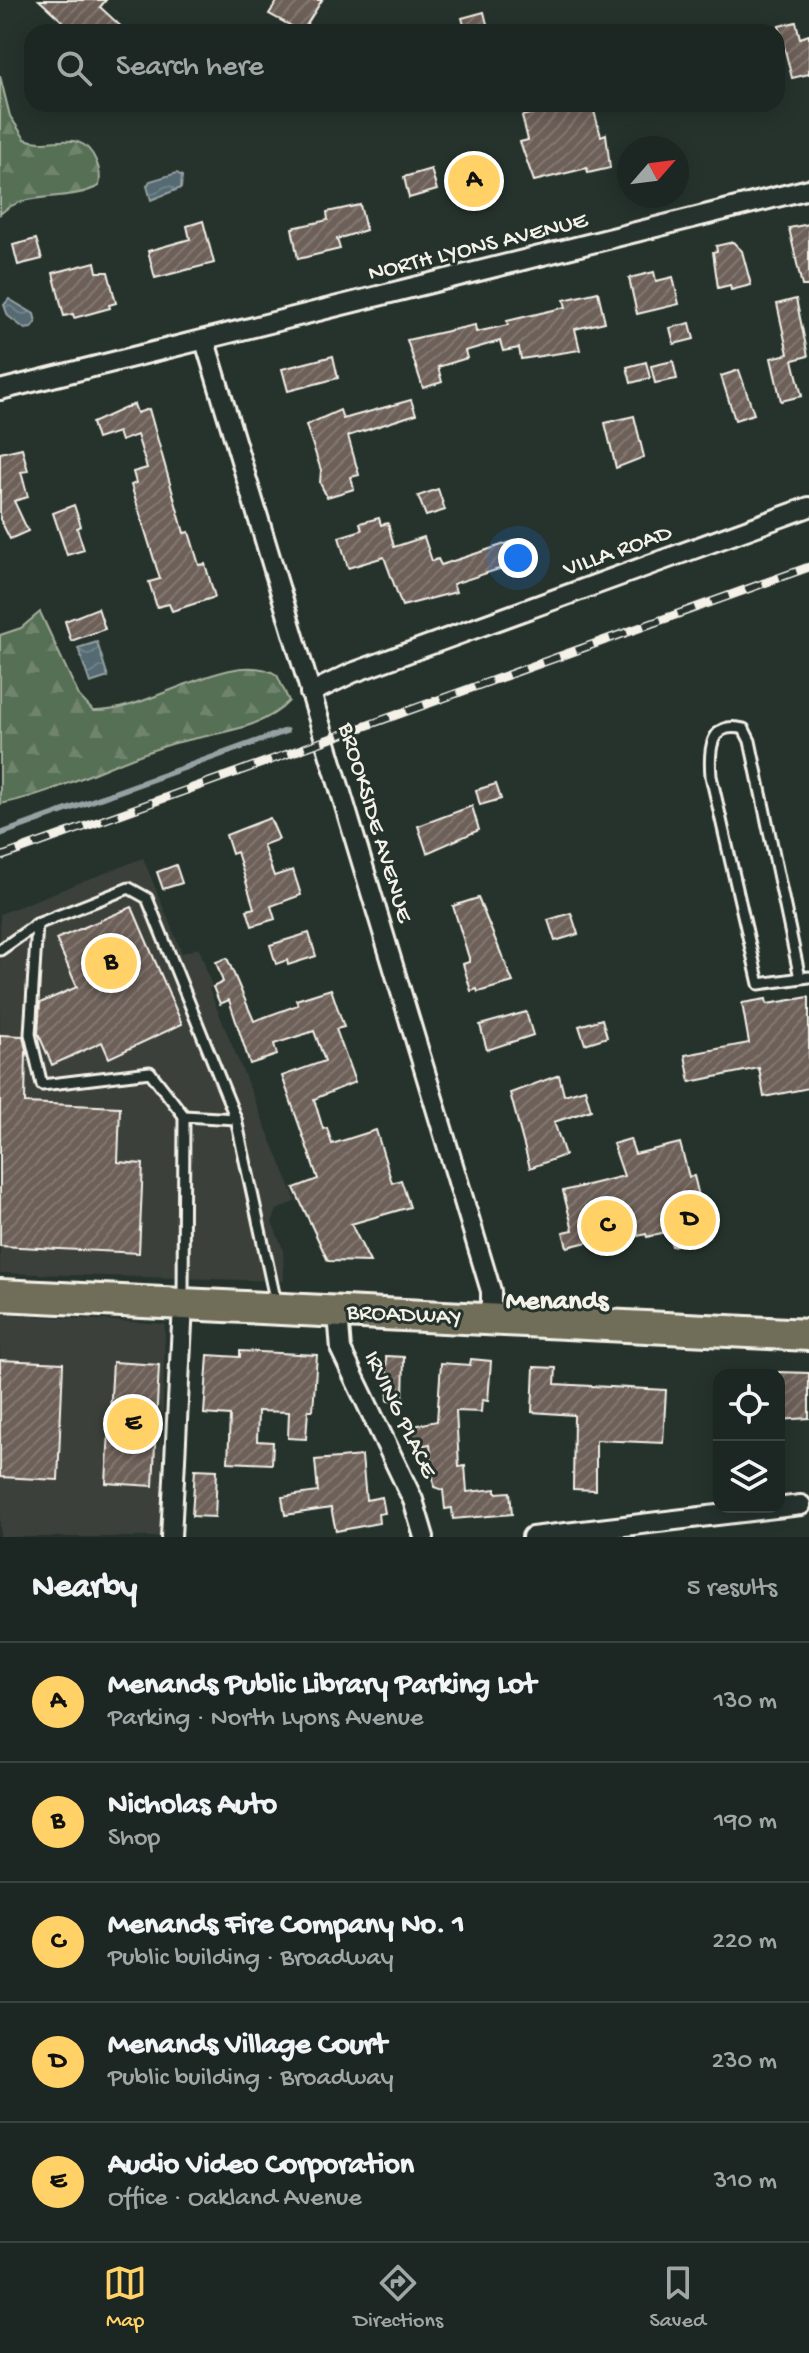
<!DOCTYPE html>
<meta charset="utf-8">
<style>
:root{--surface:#1c2622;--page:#252e2a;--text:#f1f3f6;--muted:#a0a5a5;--line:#3a4340;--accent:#ffd166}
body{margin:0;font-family:"Gochi Hand",sans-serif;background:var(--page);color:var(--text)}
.controls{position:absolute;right:24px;bottom:24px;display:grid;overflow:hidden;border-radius:16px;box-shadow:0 4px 20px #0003}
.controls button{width:72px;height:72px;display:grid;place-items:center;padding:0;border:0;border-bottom:2px solid var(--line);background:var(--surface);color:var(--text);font:40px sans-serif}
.compass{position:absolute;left:617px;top:136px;width:72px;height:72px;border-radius:50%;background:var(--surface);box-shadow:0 4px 20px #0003;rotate:62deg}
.you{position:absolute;left:518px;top:558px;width:28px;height:28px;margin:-20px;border:6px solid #fff;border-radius:50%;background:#1a73e8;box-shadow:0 0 0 12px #1a73e833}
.badge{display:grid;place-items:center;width:52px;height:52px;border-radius:50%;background:var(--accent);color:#111;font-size:26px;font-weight:700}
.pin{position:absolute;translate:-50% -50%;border:4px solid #fff;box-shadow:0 2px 8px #0006}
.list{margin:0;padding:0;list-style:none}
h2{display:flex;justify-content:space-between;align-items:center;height:104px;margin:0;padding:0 32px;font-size:34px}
h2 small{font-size:26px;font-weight:400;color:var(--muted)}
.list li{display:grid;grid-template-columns:52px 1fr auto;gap:24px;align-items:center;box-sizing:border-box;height:120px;padding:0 32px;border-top:2px solid var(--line)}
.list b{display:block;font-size:30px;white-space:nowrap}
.list p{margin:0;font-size:26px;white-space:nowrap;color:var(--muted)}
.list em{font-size:26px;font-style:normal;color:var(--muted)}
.icon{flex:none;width:44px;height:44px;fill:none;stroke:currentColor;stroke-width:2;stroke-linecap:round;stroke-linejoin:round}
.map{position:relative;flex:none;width:809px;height:1537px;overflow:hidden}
.search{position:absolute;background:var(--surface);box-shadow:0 4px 20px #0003;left:24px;right:24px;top:24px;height:88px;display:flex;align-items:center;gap:20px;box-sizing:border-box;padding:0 28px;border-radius:24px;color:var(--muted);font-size:30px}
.sheet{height:704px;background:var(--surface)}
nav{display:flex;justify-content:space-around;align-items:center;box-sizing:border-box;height:112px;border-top:2px solid var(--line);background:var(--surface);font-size:22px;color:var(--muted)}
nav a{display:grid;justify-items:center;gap:4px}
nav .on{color:var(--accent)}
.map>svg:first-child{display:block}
.built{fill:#3b403a}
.forest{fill:url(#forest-firs);stroke:#a6b09e;stroke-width:2}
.water{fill:url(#water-waves);stroke:#95a1a2;stroke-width:2}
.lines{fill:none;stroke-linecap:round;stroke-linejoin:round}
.stream{stroke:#95a1a2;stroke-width:6}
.building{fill:url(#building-hatch);stroke:#f4f1e8;stroke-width:2}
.service-casing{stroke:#f4f1e8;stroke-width:15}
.minor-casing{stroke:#f4f1e8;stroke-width:24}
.primary-casing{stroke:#f4f1e8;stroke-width:36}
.service{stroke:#26332d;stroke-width:9}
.minor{stroke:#26332d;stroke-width:18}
.primary{stroke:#706e59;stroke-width:30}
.rail-casing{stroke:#f4f1e8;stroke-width:9}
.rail{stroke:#26332d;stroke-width:6;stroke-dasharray:18;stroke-linecap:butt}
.labels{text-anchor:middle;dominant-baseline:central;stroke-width:6;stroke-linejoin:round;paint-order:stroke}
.street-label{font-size:24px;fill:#f4f1e8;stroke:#26332d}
.quarter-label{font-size:28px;font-weight:bold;fill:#f4f1e8;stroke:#26332d}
</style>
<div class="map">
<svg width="809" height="1537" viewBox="0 0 809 1537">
<defs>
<pattern id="forest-firs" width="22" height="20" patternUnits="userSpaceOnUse" patternTransform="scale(2)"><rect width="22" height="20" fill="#576f54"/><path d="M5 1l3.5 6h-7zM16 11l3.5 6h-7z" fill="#70846d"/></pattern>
<pattern id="water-waves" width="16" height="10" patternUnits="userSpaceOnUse" patternTransform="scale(2)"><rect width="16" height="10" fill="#556b73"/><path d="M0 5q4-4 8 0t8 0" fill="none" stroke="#6e8187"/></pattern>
<pattern id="building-hatch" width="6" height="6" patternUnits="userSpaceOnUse" patternTransform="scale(2)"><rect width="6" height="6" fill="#6d6059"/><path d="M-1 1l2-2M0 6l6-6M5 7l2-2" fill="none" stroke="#827771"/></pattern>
</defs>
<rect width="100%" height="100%" fill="#26332d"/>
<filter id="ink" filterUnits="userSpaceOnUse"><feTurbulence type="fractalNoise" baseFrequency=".0125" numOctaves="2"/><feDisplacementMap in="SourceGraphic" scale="16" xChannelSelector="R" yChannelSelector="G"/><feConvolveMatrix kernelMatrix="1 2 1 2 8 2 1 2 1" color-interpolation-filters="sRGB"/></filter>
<g filter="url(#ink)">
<!-- built -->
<g class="built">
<path d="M143,858L182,953L199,948L212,987L209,989L296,1201L277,1210L272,1222L283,1249L284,1281L0,1273V914Z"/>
<path d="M0,1314L165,1324L160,1537H0Z"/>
</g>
<!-- forest -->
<g class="forest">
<path d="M0,76L10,116L25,139C51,150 81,125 96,161C100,170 101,177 99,186C67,203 27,189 0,214Z"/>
<path d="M40,612L79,696L93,711C147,714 231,646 277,675L289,701C262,731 211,733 175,743C115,760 62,792 0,804V635L21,628Z"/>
</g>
<!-- water -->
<g class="water">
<path d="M177,173L182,176L181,188L151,200L147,186L150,181Z"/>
<path d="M9,299L34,314L36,322L31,328L25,329L8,316L4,305Z"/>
<path d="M97,642L108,677L90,683L78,648Z"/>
</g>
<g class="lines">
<!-- stream -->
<path class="stream" d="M0,834L286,731"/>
</g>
<!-- building -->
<g class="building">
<path d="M39,0H106L100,7L127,32H74Z"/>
<path d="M278,0H322L302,32L269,14Z"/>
<path d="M484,12L489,32H466L462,18Z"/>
<path d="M796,22L800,38L809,35V74L792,78L779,26Z"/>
<path d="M532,104H592L601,136L606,134L610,168L588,173L587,168L534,181L520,142L528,140L522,116L534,113Z"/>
<path d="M431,169L437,190L409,198L404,177Z"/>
<path d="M360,205L366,230L337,239L340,249L298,259L292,228L328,220L327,212Z"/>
<path d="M203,221L214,263L155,278L148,251L190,239L187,226Z"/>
<path d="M809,224V286H802L789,228Z"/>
<path d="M36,239L42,259L18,265L13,245Z"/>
<path d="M733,242L742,251L751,285L731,290L730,285L718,288L713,252L717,251L716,246Z"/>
<path d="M95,262L97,272H108L116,303L109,305L110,308L74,318L73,314L64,316L53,273Z"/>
<path d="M654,272L656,281L673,277L679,304L637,314L629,278Z"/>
<path d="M598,292L605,322L575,329L580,350L521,359L519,348L503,351L500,341L465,351L467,358L438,367L442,382L423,388L407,340L475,325L476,332L508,325L507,321L566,307L564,300Z"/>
<path d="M796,299L808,356L793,360L802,396L781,401L771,358L788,354L777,304Z"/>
<path d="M690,323L694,339L674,344L670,328Z"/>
<path d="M333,356L338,378L288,391L282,369Z"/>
<path d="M673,361L677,379L655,383L651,366Z"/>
<path d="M646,362L650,378L631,383L627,367Z"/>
<path d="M739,370L754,414L735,420L721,376Z"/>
<path d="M411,400L416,414L348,436L359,475L351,477L354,489L327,497L320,483L321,470L306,425L340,410L343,419Z"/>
<path d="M134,404L137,413L149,409L184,533L189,532L199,565L205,564L215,597L172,611L169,604L157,607L149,582L160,579L131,485L136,483L133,472L147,468L137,435L121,441L118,432L97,439L92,423Z"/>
<path d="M634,416L644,457L616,468L605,423Z"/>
<path d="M22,448L28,471L21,472L28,497L14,501L28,531L10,539L0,519V453Z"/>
<path d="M438,489L445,510L426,516L418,496Z"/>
<path d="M74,505L81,526L77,528L84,550L67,555L53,513Z"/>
<path d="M379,518L381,525L388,523L394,547L424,537L432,561L438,559L441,565L514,541L520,562L453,584L456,592L402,606L384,557L348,568L339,537L362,530L360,523Z"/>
<path d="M98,608L105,629L71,641L65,621Z"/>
<path d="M496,784L501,799L480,805L476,790Z"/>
<path d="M472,806L479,830L427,853L418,826Z"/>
<path d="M270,818L279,839L263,845L274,876L293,870L301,895L271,906L275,919L252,926L247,910L254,908L237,852L232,854L226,835Z"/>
<path d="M176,865L182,883L163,889L157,872Z"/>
<path d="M478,898L513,982L478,992L477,989L471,991L463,964L469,962V958L453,906Z"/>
<path d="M132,907L182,1024L109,1058L102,1042L52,1065L38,1033L40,1003L77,987L56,939Z"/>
<path d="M571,913L578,934L555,941L548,920Z"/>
<path d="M309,933L316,956L288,965L287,960L276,964L270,945Z"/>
<path d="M227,958L254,1021L298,1005L296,1000L331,989L344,1027L336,1029L355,1082L314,1099L323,1129L327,1128L332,1144L376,1130L392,1183L401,1180L410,1207L351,1224L370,1262L328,1261L294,1188L318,1179L282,1076L325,1061L314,1031L274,1044L277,1055L250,1064L229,1000L220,1004L213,987L223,982L216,962Z"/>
<path d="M809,997V1088L764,1097L759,1068L690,1082L685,1055L749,1043L742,1003L766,999L767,1004Z"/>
<path d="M526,1012L533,1035L487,1050L480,1025Z"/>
<path d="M602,1019L607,1037L585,1044L579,1026Z"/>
<path d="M0,1035L23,1036L26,1050L25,1103L120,1107L118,1162L143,1164L139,1253L0,1246Z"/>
<path d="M559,1075L564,1095L585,1089L591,1110L554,1122L565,1155L530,1168L510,1093Z"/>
<path d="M630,1139L635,1154L680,1143L689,1177L694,1176L709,1237L672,1246L668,1231L647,1237L646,1234L638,1236L637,1230L567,1247L563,1232L573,1230L563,1191L624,1176L613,1144Z"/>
<path d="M240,1351L317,1355L313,1410H308L306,1439L288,1438L289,1412L258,1411L257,1441L273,1442L272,1464L228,1462L230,1416L204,1414L208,1355L240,1357Z"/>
<path d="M386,1356L404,1357L403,1402L388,1401Z"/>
<path d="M471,1359L491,1361L488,1401L482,1400L481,1412L456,1411L459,1467L465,1466L467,1492L496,1489V1493L510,1492L512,1514L453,1519L452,1508L445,1509L443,1490L434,1487L430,1444L414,1447L409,1427L437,1421L441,1363L470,1365Z"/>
<path d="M0,1360L63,1363L58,1480L0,1477Z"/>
<path d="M113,1362L159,1365L153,1486L106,1483Z"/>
<path d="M534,1367L556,1368L555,1384L666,1390L663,1443L596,1440V1490L573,1489L574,1415L532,1412Z"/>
<path d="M779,1372L809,1373V1418L779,1420Z"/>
<path d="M362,1456L366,1500L382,1497L385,1513L378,1514L379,1523L336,1531L331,1508L285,1515L282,1497L318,1492L315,1460Z"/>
<path d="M195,1469L217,1470L215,1517L192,1516Z"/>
</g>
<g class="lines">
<defs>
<g id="service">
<path d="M0,950L37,924"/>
<path d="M800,978L750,741L744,729C709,720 709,752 711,776L759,984L809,977"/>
<path d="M184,1116L150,1072L42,1085L30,1034L37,924L129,888L147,898L236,1119"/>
<path d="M183,1298L184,1116L236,1119L276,1303"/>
</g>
<g id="minor">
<path d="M205,341L491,1291V1320"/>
<path d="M0,390L809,189"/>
<path d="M310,693L352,673L809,507"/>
<path d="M338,1313L341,1350L413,1500L424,1537"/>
<path d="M171,1537L183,1305"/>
<path d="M532,1537L801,1505"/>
</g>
<path id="primary" d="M0,1295L809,1335"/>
</defs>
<!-- service casing -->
<use href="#service" class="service-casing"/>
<!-- minor casing -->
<use href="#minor" class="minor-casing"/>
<!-- primary casing -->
<use href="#primary" class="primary-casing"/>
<!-- service -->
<use href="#service" class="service"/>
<!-- minor -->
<use href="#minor" class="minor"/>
<!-- primary -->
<use href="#primary" class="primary"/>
<defs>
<path id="rail" d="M0,857L809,567"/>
</defs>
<!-- rail casing -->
<use href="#rail" class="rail-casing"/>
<!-- rail -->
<use href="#rail" class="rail"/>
</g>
</g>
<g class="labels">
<!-- street labels -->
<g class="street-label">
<text transform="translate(478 248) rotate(-14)">NORTH LYONS AVENUE</text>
<text transform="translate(618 552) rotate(-20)">VILLA ROAD</text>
<text transform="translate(374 823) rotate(73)">BROOKSIDE AVENUE</text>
<text transform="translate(404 1316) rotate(3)">BROADWAY</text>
<text transform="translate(399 1415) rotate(64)">IRVING PLACE</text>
</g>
<!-- quarter labels -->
<g class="quarter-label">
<text x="557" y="1302">Menands</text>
</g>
</g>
</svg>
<div class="controls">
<button><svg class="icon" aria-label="locate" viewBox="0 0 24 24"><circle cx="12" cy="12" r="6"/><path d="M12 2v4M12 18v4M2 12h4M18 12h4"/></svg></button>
<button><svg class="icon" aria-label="layers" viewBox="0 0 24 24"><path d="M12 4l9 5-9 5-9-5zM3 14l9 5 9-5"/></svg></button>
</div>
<svg class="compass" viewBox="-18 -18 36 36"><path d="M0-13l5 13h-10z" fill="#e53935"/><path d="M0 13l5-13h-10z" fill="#a0a5a5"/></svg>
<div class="you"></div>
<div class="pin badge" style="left:474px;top:181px">A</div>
<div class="pin badge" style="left:111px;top:963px">B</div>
<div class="pin badge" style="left:607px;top:1226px">C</div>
<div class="pin badge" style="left:690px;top:1220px">D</div>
<div class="pin badge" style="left:133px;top:1424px">E</div>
<div class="search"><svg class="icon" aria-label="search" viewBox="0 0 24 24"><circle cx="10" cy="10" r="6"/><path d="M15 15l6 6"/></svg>Search here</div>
</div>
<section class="sheet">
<h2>Nearby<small>5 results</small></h2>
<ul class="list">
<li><span class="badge">A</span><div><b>Menands Public Library Parking Lot</b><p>Parking · North Lyons Avenue</p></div><em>130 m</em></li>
<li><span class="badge">B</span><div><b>Nicholas Auto</b><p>Shop</p></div><em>190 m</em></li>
<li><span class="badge">C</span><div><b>Menands Fire Company No. 1</b><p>Public building · Broadway</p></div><em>220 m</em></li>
<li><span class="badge">D</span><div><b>Menands Village Court</b><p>Public building · Broadway</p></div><em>230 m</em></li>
<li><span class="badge">E</span><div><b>Audio Video Corporation</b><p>Office · Oakland Avenue</p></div><em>310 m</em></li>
</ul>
</section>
<nav>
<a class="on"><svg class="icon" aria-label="map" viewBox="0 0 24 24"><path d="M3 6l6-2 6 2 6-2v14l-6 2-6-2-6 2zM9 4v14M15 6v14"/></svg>Map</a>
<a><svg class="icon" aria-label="directions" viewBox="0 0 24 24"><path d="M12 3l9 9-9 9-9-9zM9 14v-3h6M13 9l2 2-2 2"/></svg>Directions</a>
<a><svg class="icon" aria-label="saved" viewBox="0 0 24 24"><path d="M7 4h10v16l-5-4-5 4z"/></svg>Saved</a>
</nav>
